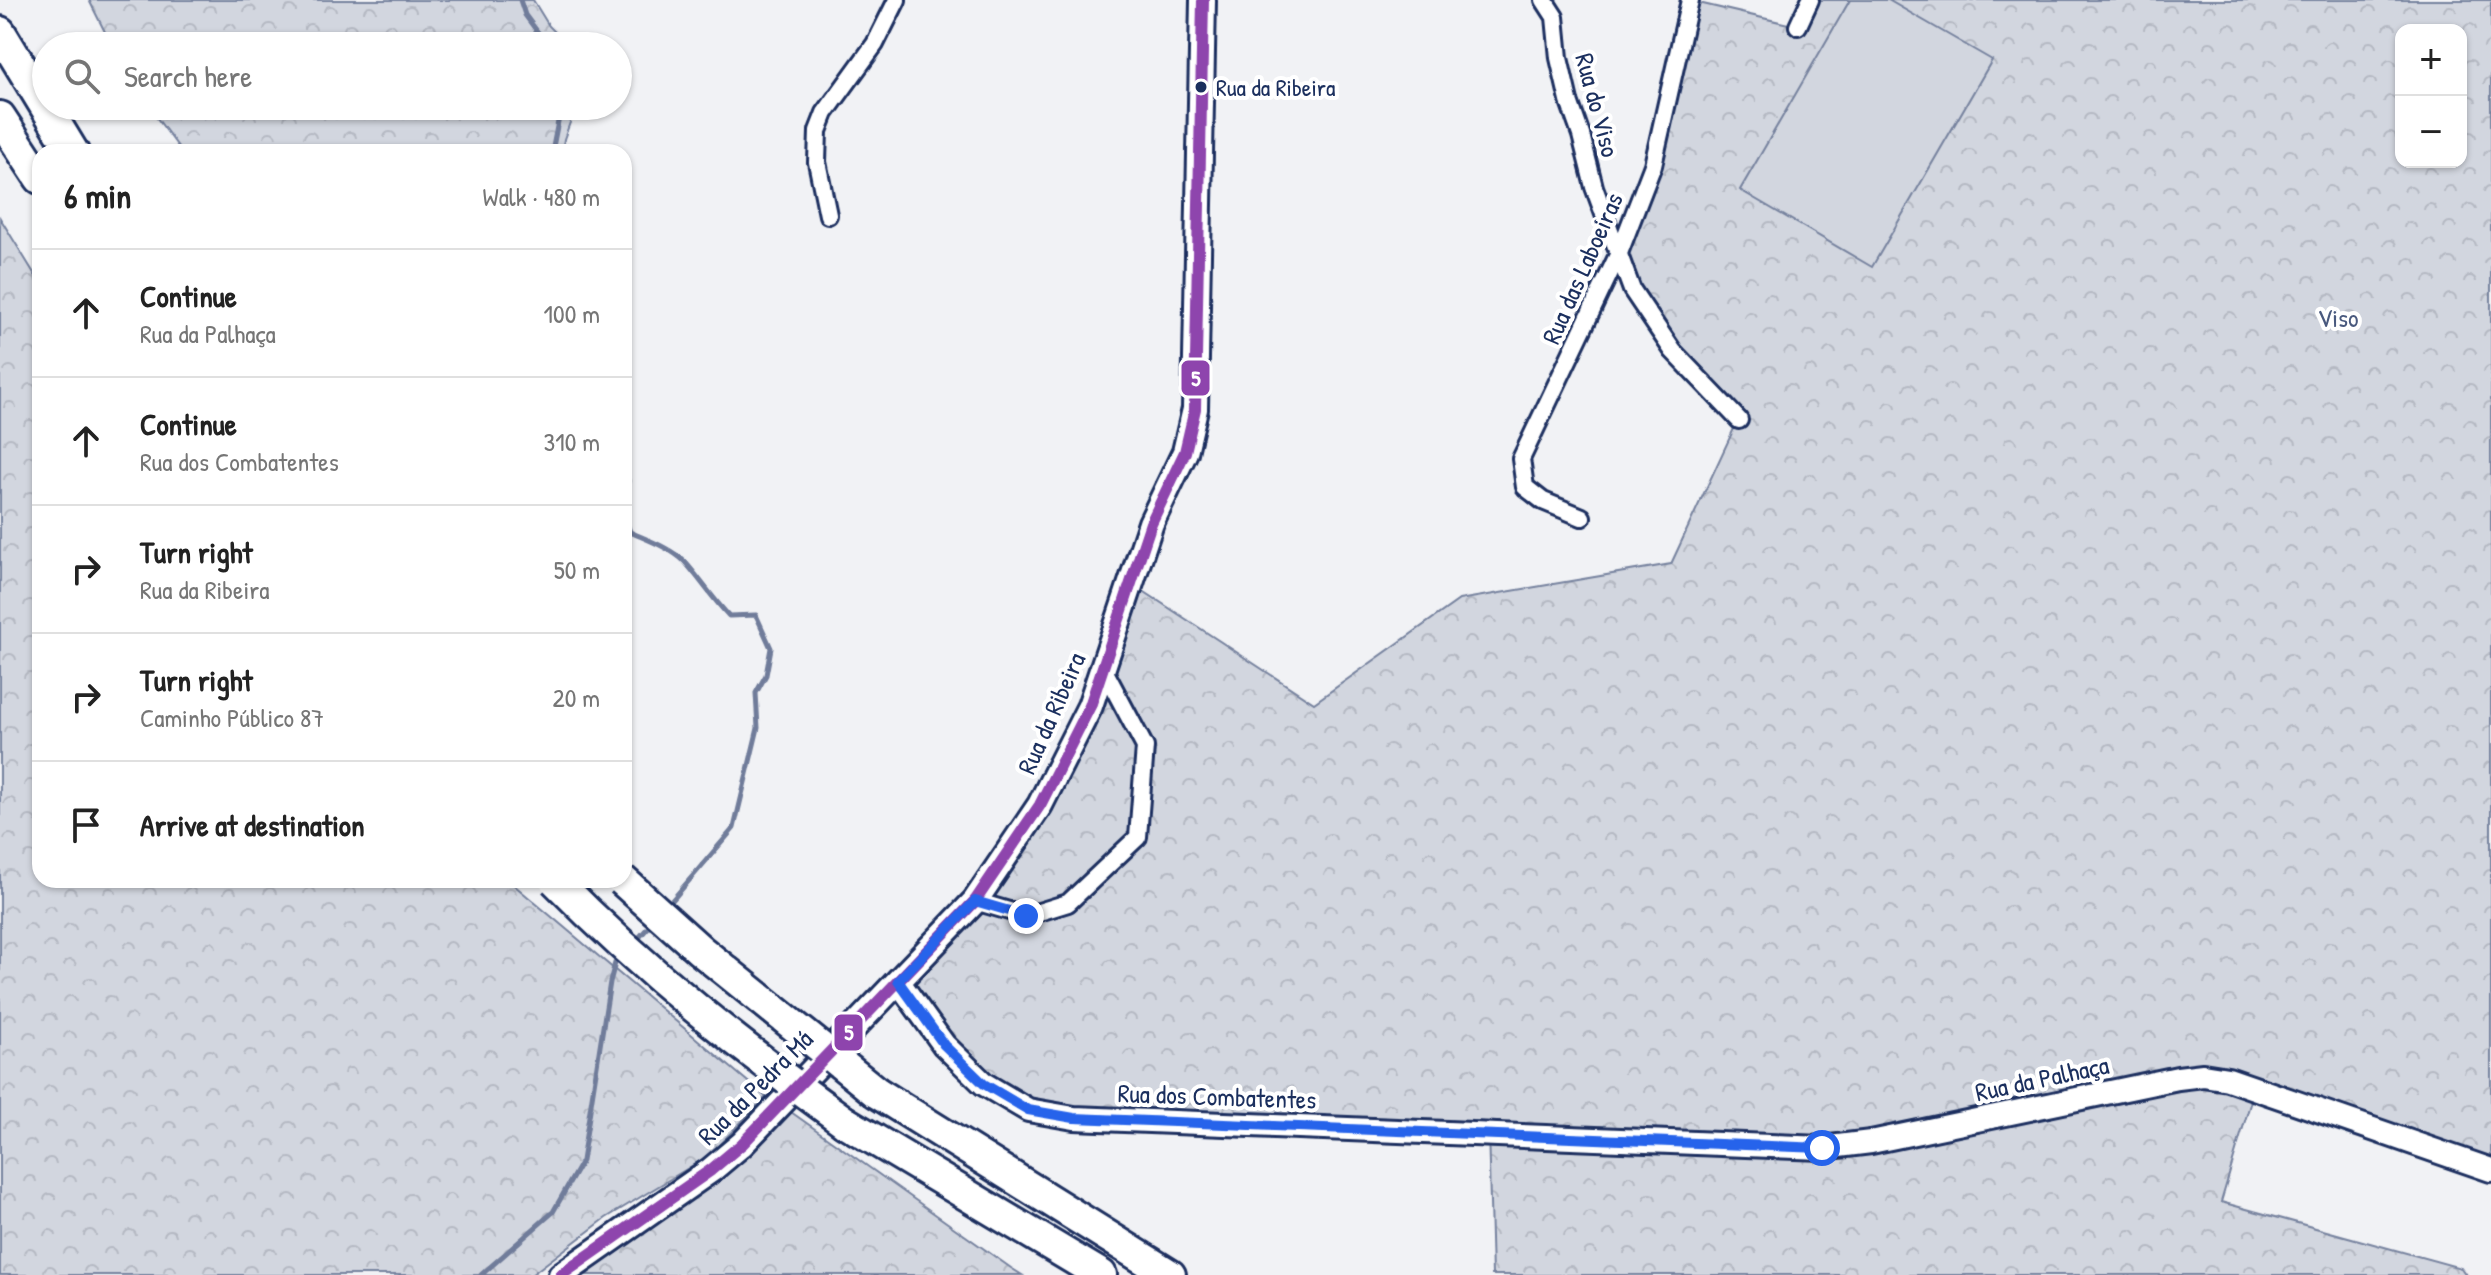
<!DOCTYPE html>
<meta charset="utf-8">
<style>
:root{--surface:#fff;--page:#f6f6f6;--text:#222;--muted:#767676;--line:#e0e0e0}
body{margin:0;font-family:"Patrick Hand",sans-serif;background:var(--page);color:var(--text)}
.controls{position:absolute;right:24px;top:24px;display:grid;overflow:hidden;border-radius:16px;box-shadow:0 2px 6px #0004}
.controls button{width:72px;height:72px;display:grid;place-items:center;padding:0;border:0;border-bottom:2px solid var(--line);background:var(--surface);color:var(--text);font:40px sans-serif}
.stop{position:absolute;width:24px;height:24px;margin:-18px;border:6px solid #2563eb;border-radius:50%;background:#fff}
.stop.end{background:#2563eb;border-color:#fff;box-shadow:0 2px 8px #0008}
.list{margin:0;padding:0;list-style:none}
h2{display:flex;justify-content:space-between;align-items:center;height:104px;margin:0;padding:0 32px;font-size:34px}
h2 small{font-size:26px;font-weight:400;color:var(--muted)}
.list li{display:grid;grid-template-columns:52px 1fr auto;gap:24px;align-items:center;box-sizing:border-box;height:128px;padding:0 32px;border-top:2px solid var(--line)}
.list b{display:block;font-size:30px;white-space:nowrap}
.list p{margin:0;font-size:26px;white-space:nowrap;color:var(--muted)}
.list em{font-size:26px;font-style:normal;color:var(--muted)}
.icon{flex:none;width:44px;height:44px;fill:none;stroke:currentColor;stroke-width:2;stroke-linecap:round;stroke-linejoin:round}
.map{position:relative;flex:none;width:2491px;height:1275px;overflow:hidden}
.search{position:absolute;background:var(--surface);box-shadow:0 2px 6px #0004;left:32px;top:32px;width:600px;height:88px;display:flex;align-items:center;gap:20px;box-sizing:border-box;padding:0 28px;border-radius:44px;color:var(--muted);font-size:30px}
.panel{position:absolute;background:var(--surface);box-shadow:0 2px 6px #0004;left:32px;top:144px;width:600px;height:744px;border-radius:24px}
.map>svg:first-child{display:block}
.forest{fill:url(#forest-crowns);stroke:#76829e;stroke-width:2;fill-rule:evenodd}
.garden{fill:#d2d6df;stroke:#76829e;stroke-width:2}
.lines{fill:none;stroke-linecap:round;stroke-linejoin:round}
.stream{stroke:#707c9a;stroke-width:5}
.minor-casing{stroke:#1b2f5e;stroke-width:22}
.tertiary-casing{stroke:#1b2f5e;stroke-width:28}
.secondary-casing{stroke:#1b2f5e;stroke-width:30}
.motorway-casing{stroke:#1b2f5e;stroke-width:36}
.minor{stroke:#fff;stroke-width:16}
.tertiary{stroke:#fff;stroke-width:22}
.secondary{stroke:#fff;stroke-width:24}
.motorway{stroke:#fff;stroke-width:30}
.motorway-bridge-casing{stroke:#1b2f5e;stroke-width:36;stroke-linecap:butt}
.motorway-bridge{stroke:#fff;stroke-width:30}
.bus-1-casing{stroke:#fff;stroke-width:18}
.bus-1{stroke:#8e44ad;stroke-width:12}
.route{stroke:#2563eb;stroke-width:10}
.bus-dot{fill:#1b2f5e;stroke:#fff;stroke-width:3}
.labels{text-anchor:middle;dominant-baseline:central;stroke-width:8;stroke-linejoin:round;paint-order:stroke}
.bus-label{font-size:24px;fill:#1b2f5e;stroke:#fff;text-anchor:start}
.street-label{font-size:26px;fill:#1b2f5e;stroke:#fff}
.park-label{font-size:26px;fill:#49597e;stroke:#fff}
.line-badge{stroke:#fff;stroke-width:3}
.badge-label{font-size:22px;text-anchor:middle;font-weight:bold;fill:#fff}
</style>
<div class="map">
<svg width="2491" height="1275" viewBox="0 0 2491 1275">
<defs>
<pattern id="forest-crowns" width="20" height="18" patternUnits="userSpaceOnUse" patternTransform="scale(2)"><rect width="20" height="18" fill="#d2d6df"/><path d="M2 6a3 3 0 1 1 6 0M12 15a3 3 0 1 1 6 0" fill="none" stroke="#b4b8c2"/></pattern>
</defs>
<rect width="100%" height="100%" fill="#f1f2f5"/>
<filter id="ink" filterUnits="userSpaceOnUse"><feTurbulence type="fractalNoise" baseFrequency=".0125" numOctaves="2"/><feDisplacementMap in="SourceGraphic" scale="16" xChannelSelector="R" yChannelSelector="G"/><feConvolveMatrix kernelMatrix="1 2 1 2 8 2 1 2 1" color-interpolation-filters="sRGB"/></filter>
<g filter="url(#ink)">
<!-- forest -->
<g class="forest">
<path d="M89,0H533L549,26L569,46H112Z"/>
<path d="M1804,0H2491V1162L2255,1087L2221,1202L2461,1268L2466,1275H1492L1488,1129L1074,1118L984,1084L898,981L1040,805L1131,583L1314,703L1459,600L1671,564L1738,420L1673,351L1619,253L1653,165L1690,1L1797,26ZM2401,30H2461V162H2401Z"/>
<path d="M148,106H576L564,139L562,152H182Z"/>
<path d="M0,218L40,283V880H508L766,1097L708,1156L606,1218L531,1275H0Z"/>
<path d="M791,1112L1011,1268L1022,1275H579L625,1240L738,1164Z"/>
</g>
<!-- garden -->
<path class="garden" d="M1850,0H1888L1992,60L1872,267L1740,190Z"/>
<g class="lines">
<!-- stream -->
<g class="stream">
<path d="M520,0L525,15L548,46"/>
<path d="M552,152L561,106"/>
<path d="M624,461L628,481L624,498"/>
<path d="M624,517L630,532C648,540 671,548 685,562C700,579 713,599 729,616L756,615L771,648L766,675L756,693L758,728L734,828L668,905"/>
<path d="M636,941L653,922"/>
<path d="M481,1275L553,1212L582,1161L610,982L615,963L621,957"/>
</g>
<defs>
<g id="minor">
<path d="M1544,0L1555,17L1559,58L1569,101L1581,135L1594,187L1632,290L1673,351L1739,420"/>
<path d="M1798,26L1810,0"/>
<path d="M828,215L817,162L818,131L825,113L875,44L897,0"/>
<path d="M1582,517L1543,501L1525,487L1521,459L1619,253L1653,165L1690,0"/>
<path d="M975,901L1026,916L1068,903L1138,837L1145,747L1103,668"/>
</g>
<path id="tertiary" d="M898,981L944,1045L984,1084L1028,1110L1074,1118L1822,1148L1871,1142L2178,1078L2203,1075L2228,1079L2491,1170"/>
<path id="secondary" d="M561,1275L711,1170L742,1144L975,901L1040,805L1090,706L1151,523L1185,452L1195,409L1203,0"/>
<g id="motorway">
<path d="M0,32L73,152"/>
<path d="M0,117L40,178"/>
<path d="M876,1092L1170,1275"/>
<path d="M845,1122L1101,1275"/>
</g>
</defs>
<!-- minor casing -->
<use href="#minor" class="minor-casing"/>
<!-- tertiary casing -->
<use href="#tertiary" class="tertiary-casing"/>
<!-- secondary casing -->
<use href="#secondary" class="secondary-casing"/>
<!-- motorway casing -->
<use href="#motorway" class="motorway-casing"/>
<!-- minor -->
<use href="#minor" class="minor"/>
<!-- tertiary -->
<use href="#tertiary" class="tertiary"/>
<!-- secondary -->
<use href="#secondary" class="secondary"/>
<!-- motorway -->
<use href="#motorway" class="motorway"/>
<defs>
<g id="motorway-bridge">
<path d="M555,880C645,972 741,1047 845,1122"/>
<path d="M622,880L700,950L876,1092"/>
</g>
</defs>
<!-- motorway-bridge casing -->
<use href="#motorway-bridge" class="motorway-bridge-casing"/>
<!-- motorway-bridge -->
<use href="#motorway-bridge" class="motorway-bridge"/>
<defs>
<path id="bus-1" d="M561,1275L711,1170L742,1144L975,901L1040,805L1090,706L1151,523L1185,452L1195,409L1203,0"/>
</defs>
<!-- bus-1 casing -->
<use href="#bus-1" class="bus-1-casing"/>
<!-- bus-1 -->
<use href="#bus-1" class="bus-1"/>
</g>
</g>
<g class="lines" filter="url(#ink)">
<!-- route -->
<path class="route" d="M1026,916L975,901L898,981L944,1045L984,1084L1028,1110L1074,1118L1822,1148"/>
</g>
<!-- markers -->
<circle class="bus-dot" cx="1201" cy="87" r="7"/>
<g class="labels">
<!-- bus labels -->
<g class="bus-label">
<text x="1216" y="87">Rua da Ribeira</text>
</g>
<!-- street labels -->
<g class="street-label">
<text transform="translate(1598 105) rotate(75)">Rua do Viso</text>
<text transform="translate(1582 268) rotate(-66)">Rua das Laboeiras</text>
<text transform="translate(1051 713) rotate(-66)">Rua da Ribeira</text>
<text transform="translate(2042 1078) rotate(-12)">Rua da Palhaça</text>
<text transform="translate(755 1087) rotate(-45)">Rua da Pedra Má</text>
<text transform="translate(1217 1096) rotate(2)">Rua dos Combatentes</text>
</g>
<!-- park labels -->
<g class="park-label">
<text x="2338" y="317">Viso</text>
</g>
</g>
<g class="line-badge">
<rect x="1180" y="359" width="31" height="38" rx="8" fill="#8e44ad"/>
<rect x="833" y="1013" width="31" height="39" rx="8" fill="#8e44ad"/>
</g>
<g class="badge-label">
<text x="1196" y="386">5</text>
<text x="849" y="1040">5</text>
</g>
</svg>
<div class="controls">
<button>+</button>
<button>−</button>
</div>
<div class="stop" style="left:1822px;top:1148px"></div>
<div class="stop end" style="left:1026px;top:916px"></div>
<div class="search"><svg class="icon" aria-label="search" viewBox="0 0 24 24"><circle cx="10" cy="10" r="6"/><path d="M15 15l6 6"/></svg>Search here</div>
<section class="panel">
<h2>6 min<small>Walk · 480 m</small></h2>
<ul class="list">
<li><svg class="icon" aria-label="ahead" viewBox="0 0 24 24"><path d="M12 20V5M6 11l6-6 6 6"/></svg><div><b>Continue</b><p>Rua da Palhaça</p></div><em>100 m</em></li>
<li><svg class="icon" aria-label="ahead" viewBox="0 0 24 24"><path d="M12 20V5M6 11l6-6 6 6"/></svg><div><b>Continue</b><p>Rua dos Combatentes</p></div><em>310 m</em></li>
<li><svg class="icon" aria-label="right" viewBox="0 0 24 24"><path d="M7 20v-9h11M14 6l5 5-5 5"/></svg><div><b>Turn right</b><p>Rua da Ribeira</p></div><em>50 m</em></li>
<li><svg class="icon" aria-label="right" viewBox="0 0 24 24"><path d="M7 20v-9h11M14 6l5 5-5 5"/></svg><div><b>Turn right</b><p>Caminho Público 87</p></div><em>20 m</em></li>
<li><svg class="icon" aria-label="arrive" viewBox="0 0 24 24"><path d="M6 21V4h12l-3 4 3 4H6"/></svg><div><b>Arrive at destination</b></div></li>
</ul>
</section>
</div>
